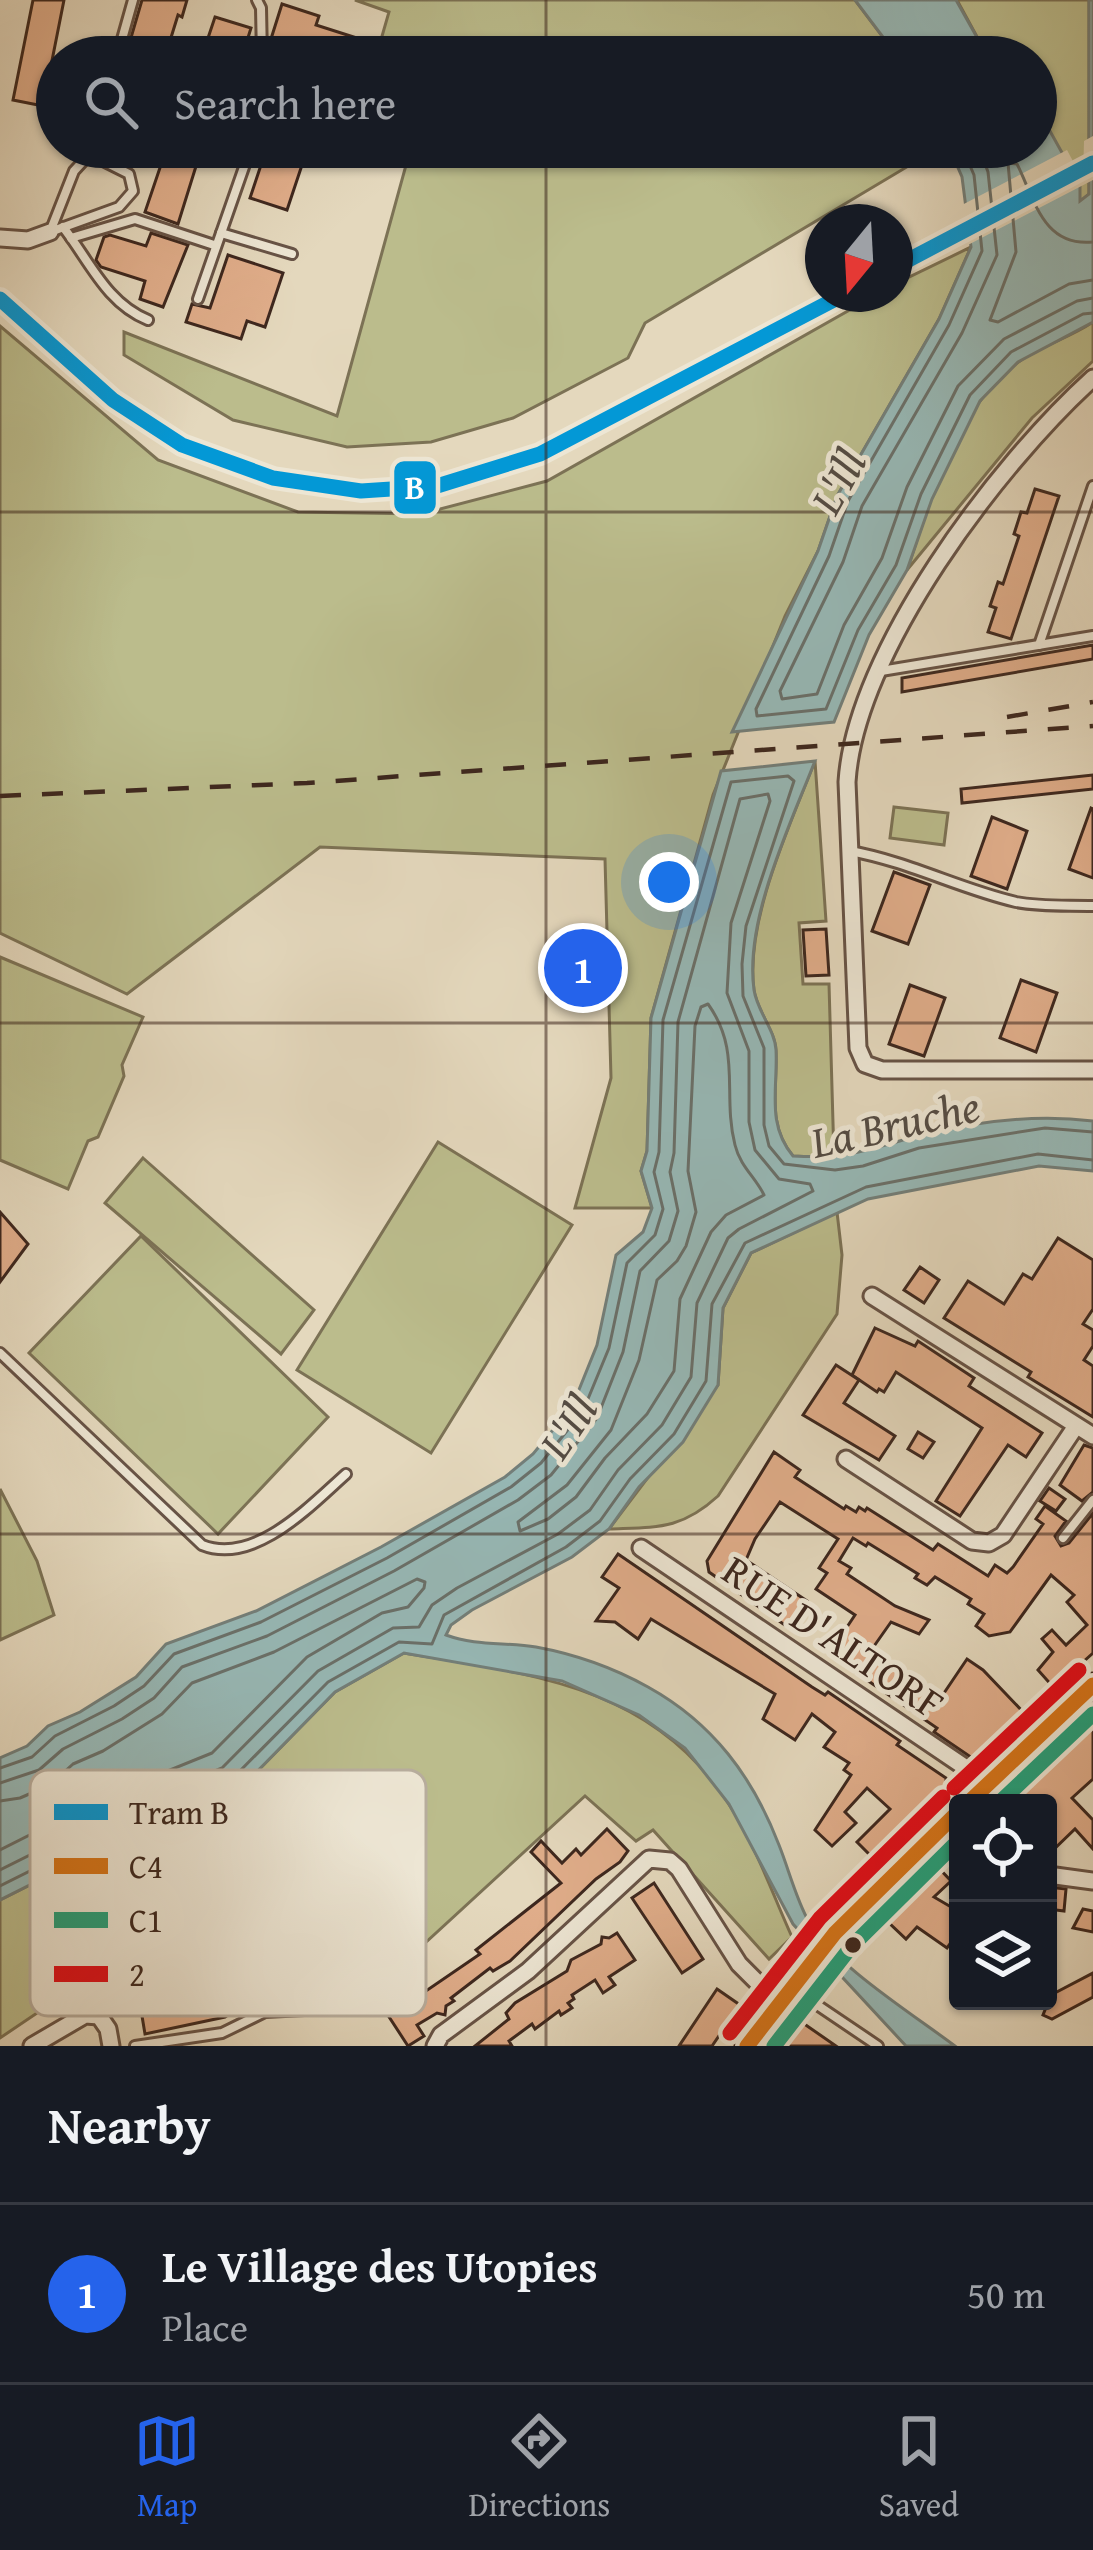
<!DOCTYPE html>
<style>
:root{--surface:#171b24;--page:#20242c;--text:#f1f3f6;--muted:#9ea1a6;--line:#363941;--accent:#2563eb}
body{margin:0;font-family:"Gentium Book Plus",serif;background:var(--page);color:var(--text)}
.controls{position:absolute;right:36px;bottom:36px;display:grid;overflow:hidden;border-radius:12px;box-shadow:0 3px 9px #0004}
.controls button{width:108px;height:108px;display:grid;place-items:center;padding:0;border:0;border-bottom:3px solid var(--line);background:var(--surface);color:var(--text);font:60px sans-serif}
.compass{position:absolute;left:805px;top:204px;width:108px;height:108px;border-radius:50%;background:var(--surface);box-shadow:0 3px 9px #0004;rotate:198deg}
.you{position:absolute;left:669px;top:882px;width:42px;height:42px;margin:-30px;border:9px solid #fff;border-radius:50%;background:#1a73e8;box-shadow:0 0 0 18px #1a73e833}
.badge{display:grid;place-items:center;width:78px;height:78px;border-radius:50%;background:var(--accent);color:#fff;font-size:39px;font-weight:700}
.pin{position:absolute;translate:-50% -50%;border:6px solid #fff;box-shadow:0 3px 12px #0006}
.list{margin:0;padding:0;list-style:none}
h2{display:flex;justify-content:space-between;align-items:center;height:156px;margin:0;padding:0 48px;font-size:51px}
h2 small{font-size:39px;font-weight:400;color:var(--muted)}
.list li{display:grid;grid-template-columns:78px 1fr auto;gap:36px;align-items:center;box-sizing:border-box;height:180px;padding:0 48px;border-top:3px solid var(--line)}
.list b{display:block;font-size:45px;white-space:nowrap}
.list p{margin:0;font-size:39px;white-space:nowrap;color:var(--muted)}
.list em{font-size:39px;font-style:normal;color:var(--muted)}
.icon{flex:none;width:66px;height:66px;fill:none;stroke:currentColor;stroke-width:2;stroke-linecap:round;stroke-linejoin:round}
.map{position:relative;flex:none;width:1093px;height:2046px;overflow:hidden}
.search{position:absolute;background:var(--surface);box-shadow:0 3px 9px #0004;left:36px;right:36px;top:36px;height:132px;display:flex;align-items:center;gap:30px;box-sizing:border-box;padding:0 42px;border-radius:66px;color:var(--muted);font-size:45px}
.sheet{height:336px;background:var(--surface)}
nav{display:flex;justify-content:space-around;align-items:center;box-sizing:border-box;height:168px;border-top:3px solid var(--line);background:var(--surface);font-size:33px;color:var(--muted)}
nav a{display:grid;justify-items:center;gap:6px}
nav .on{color:var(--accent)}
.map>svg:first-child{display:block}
.green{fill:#bbbc8c;stroke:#7c7255;stroke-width:3}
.water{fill:#97b9b7;stroke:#737f7a;stroke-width:3}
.pier{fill:#e4d8bd}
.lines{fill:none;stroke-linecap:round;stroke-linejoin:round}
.shore{stroke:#6a706a;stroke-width:3}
.building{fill:#e0ad8a;stroke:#3d271e;stroke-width:3}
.lane-casing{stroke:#675346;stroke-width:14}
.street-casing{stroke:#675346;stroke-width:21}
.secondary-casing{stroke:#3d271e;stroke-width:27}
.lane{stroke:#ede6d4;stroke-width:8}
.street{stroke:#ede6d4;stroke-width:15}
.secondary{stroke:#ede6d4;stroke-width:21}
.rail{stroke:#3d271e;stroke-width:4.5;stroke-dasharray:21 21;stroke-linecap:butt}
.bus-1-casing{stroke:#ede6d4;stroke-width:24}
.bus-2-casing{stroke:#ede6d4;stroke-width:24}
.bus-3-casing{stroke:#ede6d4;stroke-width:24}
.bus-1{stroke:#d57419;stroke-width:15}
.bus-2{stroke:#25a07a;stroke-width:15}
.bus-3{stroke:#e10d19;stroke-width:15}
.tram-1-casing{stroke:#ede6d4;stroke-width:24}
.tram-1{stroke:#0398d6;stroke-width:15}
.grid{fill:none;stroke:#3d271e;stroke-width:3;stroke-opacity:0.55}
.bus-dot{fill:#3d271e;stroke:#ede6d4;stroke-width:4.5}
.labels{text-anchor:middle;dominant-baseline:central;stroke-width:10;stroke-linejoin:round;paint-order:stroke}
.street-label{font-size:42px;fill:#3d271e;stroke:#ede6d4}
.water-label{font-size:45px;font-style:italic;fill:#544c44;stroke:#ede6d4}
.key{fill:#ede6d4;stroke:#b8ad9d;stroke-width:3}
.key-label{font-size:33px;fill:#3d271e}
.line-badge{stroke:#ede6d4;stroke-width:4.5}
.badge-label{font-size:33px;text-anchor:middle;font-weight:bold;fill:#fff}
</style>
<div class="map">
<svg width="1093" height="2046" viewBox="0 0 1093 2046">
<rect width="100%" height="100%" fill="#e4d8bd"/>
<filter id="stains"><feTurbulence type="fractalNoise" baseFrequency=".00167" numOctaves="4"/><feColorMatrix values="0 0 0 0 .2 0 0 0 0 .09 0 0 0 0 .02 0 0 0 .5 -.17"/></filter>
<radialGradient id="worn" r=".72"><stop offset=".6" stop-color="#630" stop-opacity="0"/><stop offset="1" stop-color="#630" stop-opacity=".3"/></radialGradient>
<!-- green -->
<g class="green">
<path d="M355,0H855L898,57H376L389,12Z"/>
<path d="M957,0H1089V194L1080,203L1067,164L1036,106V57H988Z"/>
<path d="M411,147H950L915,162L645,323L628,358L513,418L431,442L347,447L233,420L124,355V332L337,416Z"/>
<path d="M971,247L939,319L837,496L818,551L785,616L713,795L651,1018L647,1151L641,1171L652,1208H575L611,1078L605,859L320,847L127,994L0,933V326L158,460L298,512L421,514L547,481L878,294H895V284Z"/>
<path d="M1093,322V361L1032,418L907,570C931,500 956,406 1020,361C1042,345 1070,338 1093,322Z"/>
<path d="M815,761L826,921L799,923L803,984H829L834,1158L793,1156C766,1124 778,1088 776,1050C775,1030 757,1011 754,990C745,920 790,825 815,761Z"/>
<path d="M894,807L948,813L944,845L890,838Z"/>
<path d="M0,957L143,1017L122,1065L124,1076L98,1137L88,1141L68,1189L0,1160Z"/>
<path d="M438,1142L572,1225L431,1453L297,1370Z"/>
<path d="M143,1158L314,1310L281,1354L105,1203Z"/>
<path d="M837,1212L842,1255L837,1314L718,1496C681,1530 657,1527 609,1529L718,1385L723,1308L751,1253Z"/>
<path d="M141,1236L328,1417L218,1534L29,1353Z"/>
<path d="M0,1489L37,1561L54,1615L0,1640Z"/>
<path d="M404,1653C530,1674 652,1685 728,1803C755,1843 772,1893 792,1937L769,1959L653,1830L636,1841L585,1796L412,1955L391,1925L424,1896L396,1854L370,1871L320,1822L0,2038V1900L131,1834L238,1791L335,1692Z"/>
</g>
<!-- water -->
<g class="water">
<path d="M855,0H956L988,57H898Z"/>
<path d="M1089,0H1093V322L1018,362L980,401L932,499L907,570L869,635L834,722L732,732L818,551L837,496L939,319L971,247L962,177L949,147H1036V106L1080,185V201L1089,194Z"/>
<path d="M815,761C790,825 744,921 754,990C757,1011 775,1030 776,1050C778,1088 766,1124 793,1156C849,1159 862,1151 914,1137C971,1122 1034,1114 1093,1121V1171L1039,1166L868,1199L751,1253L723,1308L718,1385L683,1442L639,1487L609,1529L572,1557L472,1610L451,1625L446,1635C476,1646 505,1642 536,1647C574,1654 614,1668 648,1687C713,1723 753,1777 779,1845C789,1870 796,1899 809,1922C834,1965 914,2015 955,2046H906L793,1924L729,1804L685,1748L639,1715L562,1681L404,1653L335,1692L238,1791L131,1834L0,1900V1758L27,1746L48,1726L80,1712L136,1677L166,1644L256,1611L381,1547L505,1477L533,1454L572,1407L597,1345L616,1255L643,1232L652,1208L641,1171L647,1151L651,1018L721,771Z"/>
</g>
<!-- pier -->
<path class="pier" d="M1093,136V180L964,247L960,206L1067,150L1083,180L1084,141Z"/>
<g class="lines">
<!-- shore -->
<g class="shore">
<path d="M962,147L974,175L982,251L949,325L848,501L829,556L756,709L757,716L826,709L858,630L896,565L921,494L970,395L1011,352L1083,314L1093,313"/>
<path d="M979,147L988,172L997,255L962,333L862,506L843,562L780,691L782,699L817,694L844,625L882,558L907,487L958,386L1004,339L1077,301L1093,298"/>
<path d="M1093,242C1043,247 1035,200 1017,164L1008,163L1016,252L990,320L998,322L1069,284L1093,280"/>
<path d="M708,1004C742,1051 722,1094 735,1145C740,1166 756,1178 764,1195L726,1215L711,1232L680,1299L674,1371L647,1414L605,1458L576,1497L548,1519L520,1531L518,1522L567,1485L611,1430L639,1360L657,1280L677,1261L686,1246L696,1212L688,1171L695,1026L701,1007Z"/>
<path d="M0,1768L32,1757L55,1736L114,1706L144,1686L174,1654L261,1622L387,1558L511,1487L541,1463L583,1411L609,1348L627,1263L655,1235L663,1209L654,1172L659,1152L663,1020L731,782L788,776L794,781L746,926L742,964L743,996L764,1048V1125L769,1146L784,1164L835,1170L863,1166L919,1148L1045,1128L1093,1132"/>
<path d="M0,1783L39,1770L63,1749L122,1719L154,1698L182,1667L267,1636L394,1571L518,1500L551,1475L597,1418L623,1352L640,1271L669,1241L678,1211L670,1172L674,1153L678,1022L740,799L768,794L770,801L731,923L727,993L749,1051V1122L755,1150L779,1179L810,1184L813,1191L739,1229L728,1238L697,1303L691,1377L662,1425L618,1470L590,1510L558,1534L457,1588L432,1605L419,1627L393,1628L318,1671L222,1768L120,1810L0,1870"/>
<path d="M0,1801L20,1798L50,1785L73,1764L103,1751L162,1714L192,1683L274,1652L417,1579L425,1582L424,1588L408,1607L382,1613L307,1657L212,1753L113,1793L0,1850"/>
<path d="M0,1886L126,1823L230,1781L328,1682L399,1642L432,1644L444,1615L566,1547L600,1521L630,1479L674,1434L706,1381L712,1304L745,1243L866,1187L1038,1154L1093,1160"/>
</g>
</g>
<!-- building -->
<g class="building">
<path d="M33,0H64L43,106L13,100Z"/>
<path d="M142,0H187L182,17L178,15L165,57H130L134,42L130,41Z"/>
<path d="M282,4L319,16L316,25L360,39L354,57H319L310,46L301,51L270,42Z"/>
<path d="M215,17L251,28L242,57H212L215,48L206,44Z"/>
<path d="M167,147H202L178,224L145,212Z"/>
<path d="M277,147H308L287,210L250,198L262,162L271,164Z"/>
<path d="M151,233L188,245L163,307L140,299L145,281L101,267L96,260L104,237L110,235L146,246Z"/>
<path d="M228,255L283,273L265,327L247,321L241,339L186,322L192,304L210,308Z"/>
<path d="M1035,489L1059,496L1011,639L988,632L996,608L990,606L998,582L1003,584L1019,536L1014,534L1021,512L1027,513Z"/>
<path d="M1093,645V659L902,692V678Z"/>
<path d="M1093,775V789L962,803L961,789Z"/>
<path d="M1091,808L1093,809V878L1069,869Z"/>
<path d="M992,817L1027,831L1007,889L971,876Z"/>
<path d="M894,872L930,885L908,944L872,931Z"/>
<path d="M826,929L829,975L806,976L803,930Z"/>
<path d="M1021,980L1057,993L1036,1052L1000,1038Z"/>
<path d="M910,985L945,998L924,1056L889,1044Z"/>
<path d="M0,1212L28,1244L0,1282Z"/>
<path d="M1058,1238L1093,1260V1309L1083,1324L1093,1330V1346L1084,1360L1093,1366V1417L1028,1377L1031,1372L944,1318L968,1281L1004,1304L1023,1274L1032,1279Z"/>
<path d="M920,1267L939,1280L924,1303L904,1290Z"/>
<path d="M875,1328L915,1346L918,1341L974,1378L969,1386L1042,1433L1026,1457L1008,1445L960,1516L936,1501L982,1428L896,1372L884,1392L879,1389L877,1392L852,1375Z"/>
<path d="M836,1365L859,1380L844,1403L895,1436L879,1460L803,1415Z"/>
<path d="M918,1432L934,1442L923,1458L908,1449Z"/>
<path d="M1084,1445L1093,1448V1492L1082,1501L1060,1485Z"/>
<path d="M774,1452L800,1470L795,1477L844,1509L846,1506L856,1512L859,1507L865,1511L867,1508L933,1550L938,1544L988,1576L995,1565L1007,1573L1013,1567L1043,1524L1036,1519L1045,1506L1066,1521L1055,1536L1061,1546L1069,1543L1093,1513V1653L1054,1688L1038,1670L1053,1652L1042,1639L1052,1630L1066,1645L1087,1625L1067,1602L1074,1595L1051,1575L1010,1632L989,1636L976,1626L984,1614L968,1604L971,1599L935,1577L927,1585L915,1578L918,1574L868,1543L866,1546L853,1538L839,1561L851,1568L847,1574L895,1606L929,1620L919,1634L891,1622L872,1649L942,1696L967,1659L983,1670L1026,1715L978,1762L934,1732L937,1728L829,1654L855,1615L816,1589L827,1573L819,1568L838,1539L780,1502L755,1539L746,1560L807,1601L789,1628L709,1572L707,1561Z"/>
<path d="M1049,1488L1065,1499L1056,1511L1040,1501Z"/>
<path d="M618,1554L812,1687L825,1695L828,1692L900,1741L897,1745L946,1778V1786L905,1824L909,1829L877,1862L857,1842L890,1809L867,1788L845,1812L856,1823L832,1846L815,1830L851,1775L844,1770L849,1763L824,1747L835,1732L812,1714L795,1740L763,1719L775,1694L651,1619L638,1639L615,1622L596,1621L619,1588L602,1577Z"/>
<path d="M1093,1726V1779L1072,1798L1093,1820V1849L1075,1829L1048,1855V1803H1009Z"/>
<path d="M607,1829L628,1851L620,1862L596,1879L510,1961L493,1971L490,1968L451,1998L454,2001L446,2006L445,2015L437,2013L417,2025L424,2036L408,2046L365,1980L348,1992L343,1984L327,1995L322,1988L306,1998L302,1992L291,1999L279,1981L225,2017L145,2034L140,2004L118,1971L153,1947L166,1966L156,1973L172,1997L197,1992L195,1986L237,1976L264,1958L242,1926L235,1931L219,1908L287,1862L305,1889L330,1872L385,1957L380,1961L407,2004L480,1954L476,1950L561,1883L531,1852L541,1841L562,1863L576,1849L581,1855Z"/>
<path d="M934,1863L951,1881L934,1897L958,1911V1933L947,1948L917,1927L906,1939L887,1921L919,1889L912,1885Z"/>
<path d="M654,1883L703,1959L682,1973L632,1898Z"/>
<path d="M1048,1887L1066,1889L1064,1911L1048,1909Z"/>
<path d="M1083,1909L1093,1911V1932L1073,1928Z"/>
<path d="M617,1933L635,1960L609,1977L615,1985L603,1993L595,1980L572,1995L574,1999L568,2003L572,2008L561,2015L559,2011L535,2029L532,2024L509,2041L512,2046H475L509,2019L506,2013L515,2003L567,1971L571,1960L601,1944L602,1937L609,1938Z"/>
<path d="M1093,1973V1997L1052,2019L1043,2015L1051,1995Z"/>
<path d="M717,1989L740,2005L712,2046H679Z"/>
<path d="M800,2021L836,2046H784Z"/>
</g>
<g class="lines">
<defs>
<g id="lane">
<path d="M257,0L261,8L262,57"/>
<path d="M117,57L133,0"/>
<path d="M308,57L309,54"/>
<path d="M86,158H97L129,174L133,191L119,207L50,232L74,171Z"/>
<path d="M63,227C89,260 106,303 148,320"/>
<path d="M221,233L292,254"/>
<path d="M71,238L135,219L214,245"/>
<path d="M198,299L251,147"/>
<path d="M1039,645L1093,486"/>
<path d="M881,671L1093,636"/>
<path d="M850,851C910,862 960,889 1016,902C1041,907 1068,905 1093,906"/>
<path d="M0,1353L202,1545C254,1566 310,1506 346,1474"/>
<path d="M1063,1538L1093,1500"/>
<path d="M795,1990L878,2046"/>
<path d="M135,2046L222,2033L265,2012L344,2008L357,2001"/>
</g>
<g id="street">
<path d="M0,238L28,240L50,232"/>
<path d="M1093,378C998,464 855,652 847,782L858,1048L865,1064L882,1070H1093"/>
<path d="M872,1296L1093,1436"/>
<path d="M846,1459L972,1541L989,1543L1003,1535L1076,1426"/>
<path d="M641,1548L972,1772L985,1786"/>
<path d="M933,1837L958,1858"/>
<path d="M1048,1875L1093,1881"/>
<path d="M32,2046L85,2015L99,2016L108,2029L111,2046"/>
<path d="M435,2046L441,2035L528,1971L649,1859L670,1861L679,1869L739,1964L778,2003"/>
</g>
<g id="secondary">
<path d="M968,1803L1093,1685"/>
<path d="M747,2046L835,1933L958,1812"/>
</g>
</defs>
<!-- lane casing -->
<use href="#lane" class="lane-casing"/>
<!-- street casing -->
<use href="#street" class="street-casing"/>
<!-- secondary casing -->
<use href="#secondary" class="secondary-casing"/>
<!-- lane -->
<use href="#lane" class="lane"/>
<!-- street -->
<use href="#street" class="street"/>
<!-- secondary -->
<use href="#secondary" class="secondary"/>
<!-- rail -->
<g class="rail">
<path d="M1007,717L1093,702"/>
<path d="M0,796L307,783L1093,726"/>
</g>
<defs>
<g id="bus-1">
<path d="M968,1803L1093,1685"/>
<path d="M747,2046L835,1933L958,1812"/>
</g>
<g id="bus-2">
<path d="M999,1803L1093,1714"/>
<path d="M774,2046L851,1947L958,1841"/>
</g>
<g id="bus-3">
<path d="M954,1788L1079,1670"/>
<path d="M730,2033L820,1918L943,1797"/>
</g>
</defs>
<!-- bus-1 casing -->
<use href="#bus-1" class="bus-1-casing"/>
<!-- bus-2 casing -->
<use href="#bus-2" class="bus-2-casing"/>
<!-- bus-3 casing -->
<use href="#bus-3" class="bus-3-casing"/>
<!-- bus-1 -->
<use href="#bus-1" class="bus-1"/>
<!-- bus-2 -->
<use href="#bus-2" class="bus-2"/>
<!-- bus-3 -->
<use href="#bus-3" class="bus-3"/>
<defs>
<g id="tram-1">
<path d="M895,267L1093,163"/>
<path d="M0,299L113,400L182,445L273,478L361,491L437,486L540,454L845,294"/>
</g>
</defs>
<!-- tram-1 casing -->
<use href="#tram-1" class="tram-1-casing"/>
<!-- tram-1 -->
<use href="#tram-1" class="tram-1"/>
</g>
<!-- grid -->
<path class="grid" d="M546,0V57M546,147V2046M0,512H1093M0,1023H1093M0,1534H1093"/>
<!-- markers -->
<circle class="bus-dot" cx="853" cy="1945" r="10"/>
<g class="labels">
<!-- street labels -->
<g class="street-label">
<text transform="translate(834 1636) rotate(34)">RUE D'ALTORF</text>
</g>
<!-- water labels -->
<g class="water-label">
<text transform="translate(837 481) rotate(-61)">L'Ill</text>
<text transform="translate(895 1123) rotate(-13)">La Bruche</text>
<text transform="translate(567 1426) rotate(-56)">L'Ill</text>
</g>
</g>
<!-- legend -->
<rect x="30" y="1770" width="396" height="246" rx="18" class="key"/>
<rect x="54" y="1804" width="54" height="16" fill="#0398d6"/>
<rect x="54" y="1858" width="54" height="16" fill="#d57419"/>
<rect x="54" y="1912" width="54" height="16" fill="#25a07a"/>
<rect x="54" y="1966" width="54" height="16" fill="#e10d19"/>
<g class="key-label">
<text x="129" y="1824">Tram B</text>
<text x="129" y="1878">C4</text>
<text x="129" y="1932">C1</text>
<text x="129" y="1986">2</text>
</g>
<rect class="line-badge" x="392" y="459" width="46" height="57" rx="12" fill="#0398d6"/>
<g class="badge-label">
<text x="415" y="499">B</text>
</g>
<rect width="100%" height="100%" filter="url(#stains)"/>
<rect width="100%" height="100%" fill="url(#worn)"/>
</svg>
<div class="controls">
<button><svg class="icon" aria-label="locate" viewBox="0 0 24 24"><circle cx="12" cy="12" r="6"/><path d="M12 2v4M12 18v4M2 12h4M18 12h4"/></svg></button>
<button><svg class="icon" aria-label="layers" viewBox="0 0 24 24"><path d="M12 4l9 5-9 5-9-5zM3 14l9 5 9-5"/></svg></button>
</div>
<svg class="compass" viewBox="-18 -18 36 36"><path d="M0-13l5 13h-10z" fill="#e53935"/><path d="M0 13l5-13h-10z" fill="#9ea1a6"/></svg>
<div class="you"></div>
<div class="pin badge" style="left:583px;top:968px">1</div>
<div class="search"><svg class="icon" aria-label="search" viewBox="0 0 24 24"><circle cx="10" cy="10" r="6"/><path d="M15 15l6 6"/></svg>Search here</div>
</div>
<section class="sheet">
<h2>Nearby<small></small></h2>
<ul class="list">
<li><span class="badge">1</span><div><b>Le Village des Utopies</b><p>Place</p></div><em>50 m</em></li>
</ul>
</section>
<nav>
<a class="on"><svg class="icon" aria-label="map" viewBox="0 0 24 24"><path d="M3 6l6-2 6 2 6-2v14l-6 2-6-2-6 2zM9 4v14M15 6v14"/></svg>Map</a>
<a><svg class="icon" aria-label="directions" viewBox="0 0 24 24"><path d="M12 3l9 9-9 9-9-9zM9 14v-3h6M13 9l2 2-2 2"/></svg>Directions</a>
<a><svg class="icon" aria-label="saved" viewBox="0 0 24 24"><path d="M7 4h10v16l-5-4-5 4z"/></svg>Saved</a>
</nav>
